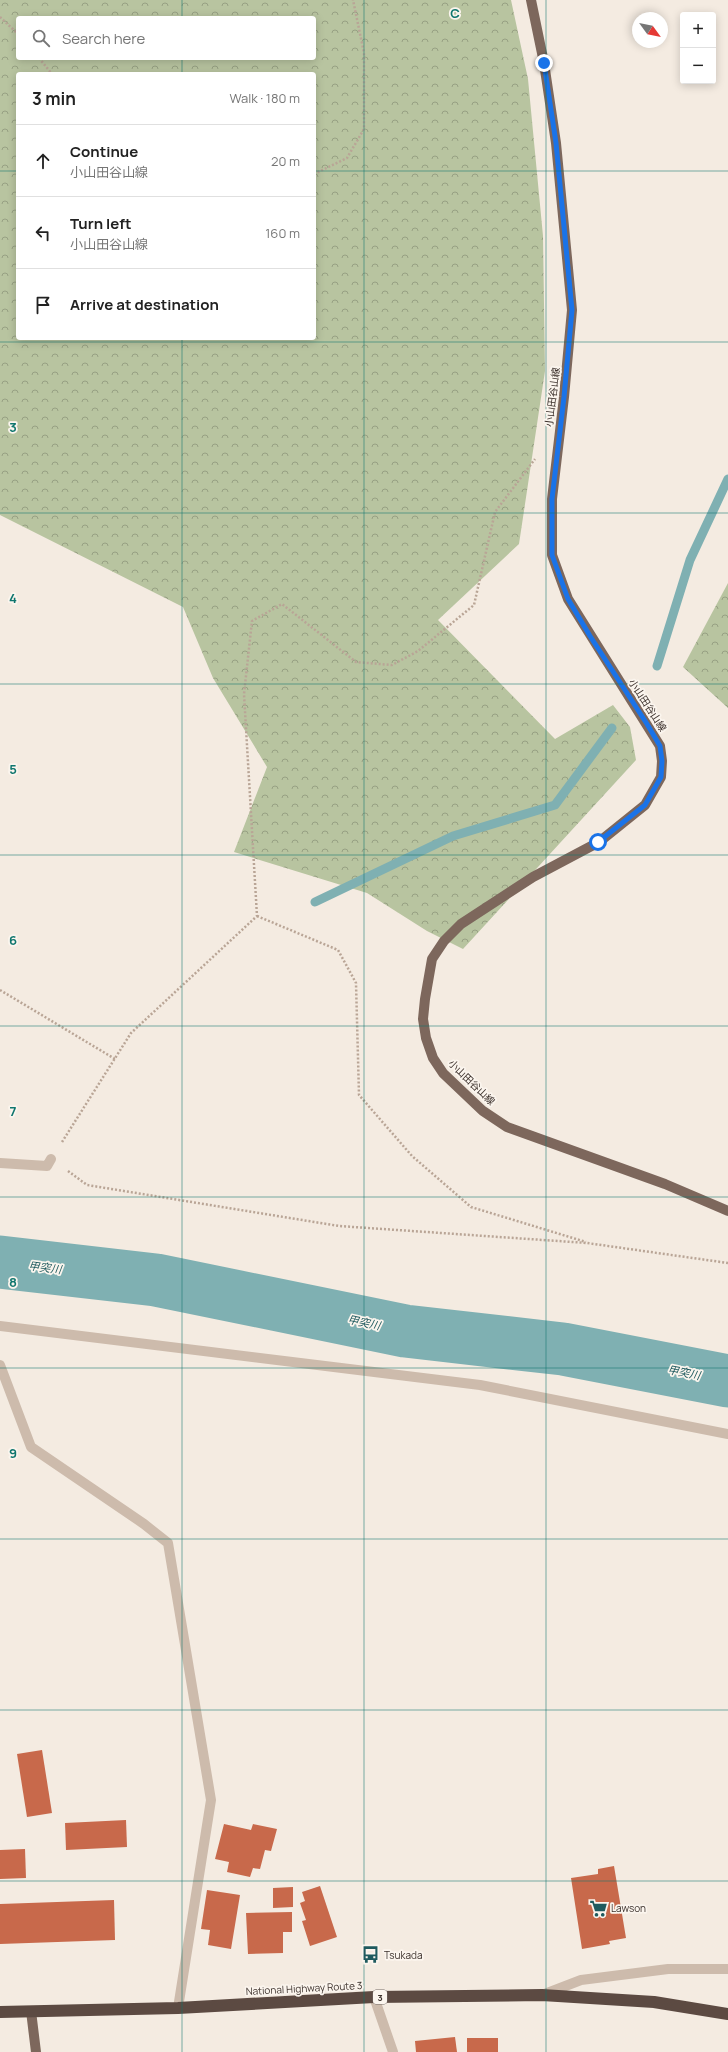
<!DOCTYPE html>
<meta charset="utf-8">
<style>
:root{--surface:#fff;--page:#f6f6f6;--text:#222;--muted:#767676;--line:#e0e0e0}
body{margin:0;font-family:Manrope,"Noto Sans JP",sans-serif;background:var(--page);color:var(--text)}
.controls{position:absolute;right:12px;top:12px;display:grid;overflow:hidden;border-radius:4px;box-shadow:0 2px 10px #0003}
.controls button{width:36px;height:36px;display:grid;place-items:center;padding:0;border:0;border-bottom:1px solid var(--line);background:var(--surface);color:var(--text);font:20px sans-serif}
.compass{position:absolute;left:632px;top:12px;width:36px;height:36px;border-radius:50%;background:var(--surface);box-shadow:0 2px 10px #0003;rotate:123deg}
.stop{position:absolute;width:12px;height:12px;margin:-9px;border:3px solid #1a73e8;border-radius:50%;background:#fff}
.stop.end{background:#1a73e8;border-color:#fff;box-shadow:0 1px 4px #0008}
.list{margin:0;padding:0;list-style:none}
h2{display:flex;justify-content:space-between;align-items:center;height:52px;margin:0;padding:0 16px;font-size:17px}
h2 small{font-size:13px;font-weight:400;color:var(--muted)}
.list li{display:grid;grid-template-columns:26px 1fr auto;gap:12px;align-items:center;box-sizing:border-box;height:72px;padding:0 16px;border-top:1px solid var(--line)}
.list b{display:block;font-size:15px;white-space:nowrap}
.list p{margin:0;font-size:13px;white-space:nowrap;color:var(--muted)}
.list em{font-size:13px;font-style:normal;color:var(--muted)}
.icon{flex:none;width:22px;height:22px;fill:none;stroke:currentColor;stroke-width:2;stroke-linecap:round;stroke-linejoin:round}
.map{position:relative;flex:none;width:728px;height:2052px;overflow:hidden}
.search{position:absolute;background:var(--surface);box-shadow:0 2px 10px #0003;left:16px;top:16px;width:300px;height:44px;display:flex;align-items:center;gap:10px;box-sizing:border-box;padding:0 14px;border-radius:4px;color:var(--muted);font-size:15px}
.panel{position:absolute;background:var(--surface);box-shadow:0 2px 10px #0003;left:16px;top:72px;width:300px;height:268px;border-radius:4px}
.map>svg:first-child{display:block}
.forest{fill:url(#forest-crowns);fill-rule:evenodd}
.lines{fill:none;stroke-linecap:round;stroke-linejoin:round}
.stream{stroke:#7fb0b2;stroke-width:9}
.river{stroke:#7fb0b2;stroke-width:53}
.building{fill:#c8694b}
.path{stroke:#b9a596;stroke-width:2.5;stroke-dasharray:2 2;stroke-linecap:butt}
.minor{stroke:#cdbbac;stroke-width:10}
.major{stroke:#7d675c;stroke-width:10}
.highway{stroke:#5c4a42;stroke-width:12}
.route{stroke:#1a73e8;stroke-width:5}
.grid{fill:none;stroke:#0f766e;stroke-width:1;stroke-opacity:0.55}
.labels{text-anchor:middle;dominant-baseline:central;stroke-width:3.5;stroke-linejoin:round;paint-order:stroke}
.shield{fill:#fbf5ee;stroke:#756b66;stroke-width:1}
.shield-label{font-size:9px;font-weight:bold;fill:#3b302b}
.street-label{font-size:10px;fill:#3b302b;stroke:#fbf5ee}
.poi-label{font-size:10px;fill:#3b302b;stroke:#fbf5ee;text-anchor:start}
.water-label{font-size:11px;font-style:italic;fill:#1f5a5e;stroke:#fbf5ee}
.grid-label{font-size:13px;text-anchor:middle;font-weight:bold;fill:#0f766e;stroke:#fbf5ee;stroke-width:3.5;stroke-linejoin:round;paint-order:stroke}
</style>
<div class="map">
<svg width="728" height="2052" viewBox="0 0 728 2052">
<defs>
<pattern id="forest-crowns" width="20" height="18" patternUnits="userSpaceOnUse"><rect width="20" height="18" fill="#b8c4a0"/><path d="M2 6a3 3 0 1 1 6 0M12 15a3 3 0 1 1 6 0" fill="none" stroke="#97a083"/></pattern>
</defs>
<rect width="100%" height="100%" fill="#f4ebe1"/>
<!-- forest -->
<g class="forest">
<path d="M0,0H511L528,79L543,236L545,371L519,544L438,620L555,739L613,705L630,727L636,760L463,949L427,931L367,893L234,852L267,767L213,678L183,607L0,515ZM18,18H314V58H18ZM18,74H314V338H18Z"/>
<path d="M728,583V708L683,667Z"/>
</g>
<g class="lines">
<!-- stream -->
<g class="stream">
<path d="M657,666L690,560L728,479"/>
<path d="M315,902L453,836L555,805L612,728"/>
</g>
<!-- river -->
<path class="river" d="M0,1262L156,1280L405,1331L563,1349L728,1381"/>
</g>
<!-- building -->
<g class="building">
<path d="M42,1750L52,1813L27,1817L17,1754Z"/>
<path d="M126,1820L127,1847L66,1850L65,1823Z"/>
<path d="M224,1824L251,1830L253,1824L277,1829L271,1851L265,1850L260,1869L253,1868L250,1877L227,1872L229,1862L215,1859Z"/>
<path d="M25,1849L26,1878L0,1879V1850Z"/>
<path d="M614,1866L626,1938L609,1941L610,1944L582,1949L571,1878L598,1874V1869Z"/>
<path d="M320,1886L337,1937L310,1946L302,1921L306,1920L300,1903L305,1901L302,1892Z"/>
<path d="M293,1887V1907L273,1908V1888Z"/>
<path d="M207,1890L240,1895L231,1949L208,1945L210,1930L201,1929Z"/>
<path d="M114,1900L115,1940L0,1944V1904Z"/>
<path d="M292,1912V1932H283V1953L248,1954L246,1913Z"/>
<path d="M455,2037L457,2052H416L415,2041Z"/>
<rect x="467" y="2038" width="31" height="14"/>
</g>
<g class="lines">
<!-- path -->
<g class="path">
<path d="M0,17L18,34"/>
<path d="M39,58L52,74"/>
<path d="M314,174L347,158L364,129V53L353,0"/>
<path d="M257,916L338,950L356,983L359,1095L412,1156L471,1207L586,1242"/>
<path d="M0,990L115,1059"/>
<path d="M62,1142L131,1033L257,916L244,694L252,621L282,604L356,662L392,665L418,651L474,605L495,512L535,459"/>
<path d="M68,1171L87,1185L339,1226L587,1243L728,1263"/>
</g>
<!-- minor -->
<g class="minor">
<path d="M0,1163L47,1166L51,1159"/>
<path d="M0,1326L480,1385L728,1434"/>
<path d="M0,1365L31,1447L144,1524L168,1543L211,1800L178,2008"/>
<path d="M542,1995L581,1980L668,1969H728"/>
<path d="M374,1997L393,2052"/>
</g>
<!-- major -->
<g class="major">
<path d="M531,0L544,63L556,143L572,310L564,397L552,499V555L568,599L660,746L662,761L661,777L645,805L599,842L533,877L461,924L444,941L432,959L425,999L423,1019L426,1038L433,1058L443,1073L483,1111L507,1127L665,1184L728,1211"/>
<path d="M31,2011L36,2052"/>
</g>
<!-- highway -->
<path class="highway" d="M0,2012L178,2008L374,1997L542,1995L654,2002L728,2014"/>
</g>
<g class="lines">
<!-- route -->
<path class="route" d="M544,63L556,143L572,310L564,397L552,499V555L568,599L590,636L647,724L660,746L662,761L661,777L645,805L598,842"/>
</g>
<!-- grid -->
<path class="grid" d="M182,0V18M364,0V2052M546,0V2052M182,58V74M0,171H18M314,171H728M182,338V2052M0,342H728M0,513H728M0,684H728M0,855H728M0,1026H728M0,1197H728M0,1368H728M0,1539H728M0,1710H728M0,1881H728"/>
<!-- icons -->
<defs>
<symbol id="supermarket-bare" viewBox="-9 -9 18 18"><path d="M-6-5.5h2.5l.6 2H6L4.5 2H-2.5L-4.4-4H-6ZM-1.5 3.2a1.3 1.3 0 1 0 .1 0ZM3 3.2a1.3 1.3 0 1 0 .1 0Z" fill="#1f5a5e" stroke="#fbf5ee" stroke-width="2.5" paint-order="stroke"/></symbol>
<symbol id="bus-bare" viewBox="-9 -9 18 18"><path d="M-5-6H5V4H4V6H2V4H-2V6H-4V4H-5ZM-3.5-4V0h7V-4ZM-3.5 1.2v1.5H-2V1.2ZM2 1.2v1.5H3.5V1.2Z" fill="#1f5a5e" stroke="#fbf5ee" stroke-width="2.5" paint-order="stroke"/></symbol>
</defs>
<g fill-rule="evenodd">
<use href="#supermarket-bare" x="586" y="1896" width="25" height="25"/>
<use href="#bus-bare" x="358" y="1942" width="25" height="25"/>
</g>
<g class="labels">
<!-- shield labels -->
<rect class="shield" x="373" y="1990" width="14" height="14" rx="3"/>
<g class="shield-label">
<text x="380" y="1997">3</text>
</g>
<!-- street labels -->
<g class="street-label">
<text transform="translate(552 397) rotate(-83)">小山田谷山線</text>
<text transform="translate(648 705) rotate(57)">小山田谷山線</text>
<text transform="translate(472 1082) rotate(44)">小山田谷山線</text>
<text transform="translate(304 1988) rotate(-3)">National Highway Route 3</text>
</g>
<!-- poi labels -->
<g class="poi-label">
<text x="611" y="1908">Lawson</text>
<text x="384" y="1955">Tsukada</text>
</g>
<!-- water labels -->
<g class="water-label">
<text transform="translate(45 1267) rotate(7)">甲突川</text>
<text transform="translate(364 1322) rotate(12)">甲突川</text>
<text transform="translate(684 1372) rotate(11)">甲突川</text>
</g>
</g>
<g class="grid-label">
<text x="455" y="18">C</text>
<text x="13" y="432">3</text>
<text x="13" y="603">4</text>
<text x="13" y="774">5</text>
<text x="13" y="945">6</text>
<text x="13" y="1116">7</text>
<text x="13" y="1287">8</text>
<text x="13" y="1458">9</text>
</g>
</svg>
<div class="controls">
<button>+</button>
<button>−</button>
</div>
<svg class="compass" viewBox="-18 -18 36 36"><path d="M0-13l5 13h-10z" fill="#e53935"/><path d="M0 13l5-13h-10z" fill="#767676"/></svg>
<div class="stop" style="left:598px;top:842px"></div>
<div class="stop end" style="left:544px;top:63px"></div>
<div class="search"><svg class="icon" aria-label="search" viewBox="0 0 24 24"><circle cx="10" cy="10" r="6"/><path d="M15 15l6 6"/></svg>Search here</div>
<section class="panel">
<h2>3 min<small>Walk · 180 m</small></h2>
<ul class="list">
<li><svg class="icon" aria-label="ahead" viewBox="0 0 24 24"><path d="M12 20V5M6 11l6-6 6 6"/></svg><div><b>Continue</b><p>小山田谷山線</p></div><em>20 m</em></li>
<li><svg class="icon" aria-label="left" viewBox="0 0 24 24"><path d="M17 20v-9H6M10 6l-5 5 5 5"/></svg><div><b>Turn left</b><p>小山田谷山線</p></div><em>160 m</em></li>
<li><svg class="icon" aria-label="arrive" viewBox="0 0 24 24"><path d="M6 21V4h12l-3 4 3 4H6"/></svg><div><b>Arrive at destination</b></div></li>
</ul>
</section>
</div>
